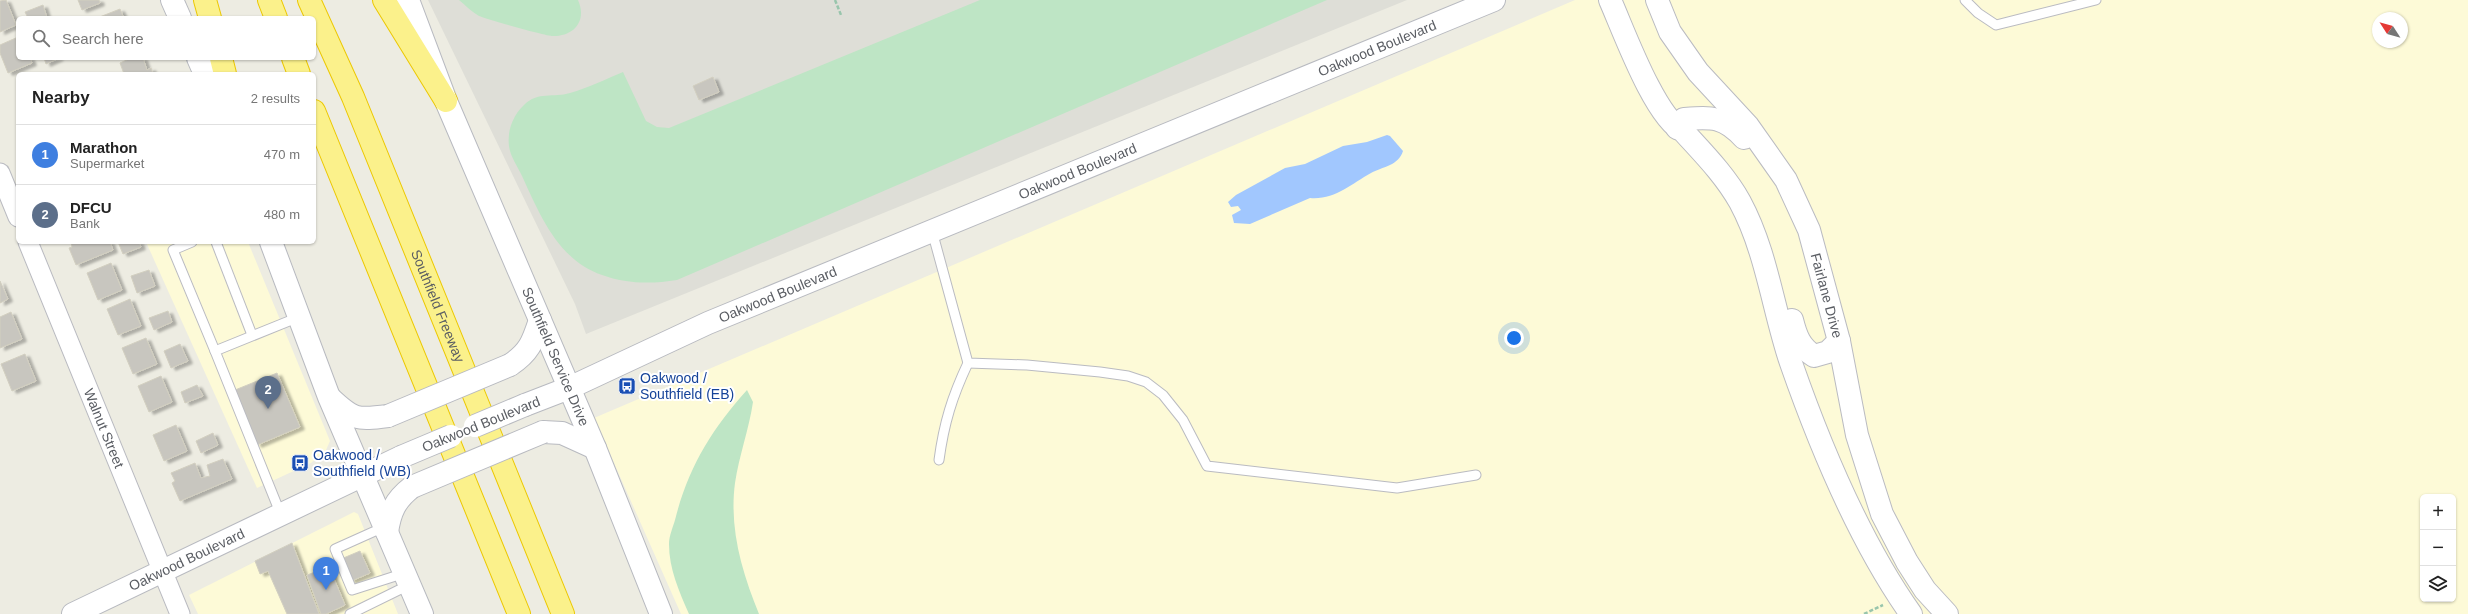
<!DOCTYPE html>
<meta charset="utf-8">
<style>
:root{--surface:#fff;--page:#f2f2f2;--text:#222;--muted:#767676;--line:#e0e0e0;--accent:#e65a2f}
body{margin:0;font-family:Helvetica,sans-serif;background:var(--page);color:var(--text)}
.controls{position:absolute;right:12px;bottom:12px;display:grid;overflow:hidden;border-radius:6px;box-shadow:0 1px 3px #0004}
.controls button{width:36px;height:36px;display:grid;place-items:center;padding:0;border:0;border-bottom:1px solid var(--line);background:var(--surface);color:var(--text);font:20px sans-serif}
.compass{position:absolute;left:2372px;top:12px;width:36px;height:36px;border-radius:50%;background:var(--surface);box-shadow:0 1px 3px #0004;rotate:306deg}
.you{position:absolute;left:1514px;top:338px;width:14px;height:14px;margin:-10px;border:3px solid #fff;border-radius:50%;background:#1a73e8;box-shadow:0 0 0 6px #1a73e833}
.badge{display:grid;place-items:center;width:26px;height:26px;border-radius:50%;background:var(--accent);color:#fff;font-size:13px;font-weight:700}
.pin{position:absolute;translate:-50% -33px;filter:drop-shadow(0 1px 2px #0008)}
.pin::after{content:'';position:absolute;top:21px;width:14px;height:12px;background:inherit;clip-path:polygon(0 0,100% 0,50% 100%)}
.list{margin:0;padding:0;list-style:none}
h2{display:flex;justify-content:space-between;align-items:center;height:52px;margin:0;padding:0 16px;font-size:17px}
h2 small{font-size:13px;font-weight:400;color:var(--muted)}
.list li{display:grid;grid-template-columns:26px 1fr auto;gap:12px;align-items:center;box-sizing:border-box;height:60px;padding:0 16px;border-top:1px solid var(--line)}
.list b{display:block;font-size:15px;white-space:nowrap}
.list p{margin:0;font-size:13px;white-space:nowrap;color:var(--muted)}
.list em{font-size:13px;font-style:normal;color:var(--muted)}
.icon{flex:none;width:22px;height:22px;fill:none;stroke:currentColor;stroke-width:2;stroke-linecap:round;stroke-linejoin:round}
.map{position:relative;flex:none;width:2468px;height:614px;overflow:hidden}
.search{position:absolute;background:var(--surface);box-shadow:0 1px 3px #0004;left:16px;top:16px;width:300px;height:44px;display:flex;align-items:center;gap:10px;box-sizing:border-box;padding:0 14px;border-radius:6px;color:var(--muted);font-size:15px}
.panel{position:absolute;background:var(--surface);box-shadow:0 1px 3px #0004;left:16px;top:72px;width:300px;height:172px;border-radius:6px}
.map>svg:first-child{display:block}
.commercial{fill:#fdfad7;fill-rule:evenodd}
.industrial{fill:#deded7}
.green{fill:#bee5c5}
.water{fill:#a1c7fe}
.building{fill:#c8c6bf;stroke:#d2cfc0;filter:url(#shadow)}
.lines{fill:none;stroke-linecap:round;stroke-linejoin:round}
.service-casing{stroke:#babbc1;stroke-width:11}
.minor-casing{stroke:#babbc1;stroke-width:21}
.tertiary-casing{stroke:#babbc1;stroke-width:24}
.secondary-casing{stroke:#b8bac0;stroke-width:24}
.motorway-casing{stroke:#ecc803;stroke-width:24}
.path{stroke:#98c5ac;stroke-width:2.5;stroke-dasharray:4 2;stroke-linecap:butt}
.service{stroke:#fff;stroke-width:9}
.minor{stroke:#fff;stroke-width:19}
.tertiary{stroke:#fff;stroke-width:22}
.secondary{stroke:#fff;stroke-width:22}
.motorway{stroke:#fbf18b;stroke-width:22}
.secondary-bridge-casing{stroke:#b8bac0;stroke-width:24;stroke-linecap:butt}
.secondary-bridge{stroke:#fff;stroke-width:22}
.labels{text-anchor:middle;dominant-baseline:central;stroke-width:4;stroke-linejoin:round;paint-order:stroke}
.street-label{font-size:14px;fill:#5a5d63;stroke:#fff}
.transit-label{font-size:14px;fill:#164399;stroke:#fff;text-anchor:start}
</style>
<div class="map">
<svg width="2468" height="614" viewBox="0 0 2468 614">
<defs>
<filter id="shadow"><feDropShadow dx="4.5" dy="2.5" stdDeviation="1" flood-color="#0004"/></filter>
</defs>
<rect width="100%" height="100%" fill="#edece2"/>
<!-- commercial -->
<g class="commercial">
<path d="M1575,0H2468V614H681L594,418ZM2378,18H2402V42H2378ZM2423,497H2453V599H2423Z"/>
<path d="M146,242H248L330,441L326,450L311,463L257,488Z"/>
<path d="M354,512L358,514L398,614H198L189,595Z"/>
</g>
<!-- industrial -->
<path class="industrial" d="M428,0H1407L586,334L575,304Z"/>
<!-- green -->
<g class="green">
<path d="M459,0H578C587,20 575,36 553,36C546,36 486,19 479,16C472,12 465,5 459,0Z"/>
<path d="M980,0H1327L677,280C652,284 626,284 602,275C558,260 540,215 522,176C518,167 510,156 509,146C507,131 513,115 524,105C538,91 553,98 570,93C588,88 606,79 623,72L646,121L657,127L669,128Z"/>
<path d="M747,390L753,402C749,429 739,456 735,483C729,529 742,572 759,614H689C679,591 669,569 669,544C669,536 673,527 675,520C688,468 711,430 747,390Z"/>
</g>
<!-- water -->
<path class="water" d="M1387,135L1390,136L1403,151C1398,166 1384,166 1371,173C1351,184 1335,200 1310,198L1250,224L1234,223L1232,215L1241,210L1238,206L1231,207L1228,202L1236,195L1285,168L1305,164L1343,146L1367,142Z"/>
<!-- building -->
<g class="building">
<path d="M6,0L16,25L0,32V1Z"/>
<path d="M78,0H99L100,3L82,10Z"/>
<path d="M43,5L47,18H28L25,12Z"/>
<path d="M120,9L124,18H97Z"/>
<path d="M18,37V58H30L32,63L8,73L0,53V45Z"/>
<path d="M44,58H59L46,64Z"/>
<path d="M131,58H143L147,70L151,68L153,74H124L120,63Z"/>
<path d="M713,77L719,92L699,100L693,86Z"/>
<path d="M71,242H110L113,250L76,265L69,248L72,247Z"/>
<path d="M118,242H139L141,247L123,254Z"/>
<path d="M111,263L122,290L98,300L87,273Z"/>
<path d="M149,270L155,286L137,293L131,276Z"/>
<path d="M0,281L8,299L0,303Z"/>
<path d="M130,299L141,326L118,335L107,309Z"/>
<path d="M168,311L172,322L154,330L149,318Z"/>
<path d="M11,312L22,339L0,348V317Z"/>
<path d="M146,338L157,364L133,374L122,348Z"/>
<path d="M180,344L188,361L171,368L164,351Z"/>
<path d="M25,354L36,381L12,391L1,364Z"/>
<path d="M277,373L300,427L257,445L235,390Z"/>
<path d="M161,376L172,402L149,412L138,386Z"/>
<path d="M197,385L203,396L185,403L181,392Z"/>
<path d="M176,425L187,451L164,461L153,435Z"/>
<path d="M213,433L218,445L201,453L196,441Z"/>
<path d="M223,459L232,479L180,501L172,483L175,481L171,473L195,463L201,478L210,476L207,465Z"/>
<path d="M292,543L319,614H287L268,571L260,574L255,561Z"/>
<path d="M360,551L370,573L351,581L341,559Z"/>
<path d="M329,567L345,605L326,614H321L307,575Z"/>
</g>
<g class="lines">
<defs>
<g id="service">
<path d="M1965,0L1978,13L1996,25L2096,0"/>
<path d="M932,231L968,363L1027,365L1100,372L1128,376L1146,382L1163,395L1183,420L1207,466L1397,488L1476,475"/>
<path d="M192,242L173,250L215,351"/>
<path d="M216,242L252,335"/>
<path d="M939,460C944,423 952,397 968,363"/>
<path d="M281,515L215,351L299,317"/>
<path d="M384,527L335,549L352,590L405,573"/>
<path d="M350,614L409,585"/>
</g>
<g id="minor">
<path d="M0,173L18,217"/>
<path id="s1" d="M28,242L180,614"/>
</g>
<g id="tertiary">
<path d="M1610,0C1623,29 1655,118 1683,131C1703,153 1725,175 1740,202C1767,252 1773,310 1791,363C1820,446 1860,542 1911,614"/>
<path id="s2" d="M1657,0L1670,32L1698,72L1748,126L1786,180L1809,230L1839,341L1857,435L1882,514L1907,562L1925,590L1947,614"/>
<path d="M1677,128L1684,119C1712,117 1724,116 1744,138"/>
<path d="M1792,320C1796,336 1800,347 1814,356L1828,352L1839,341"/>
</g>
<g id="secondary">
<path d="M172,0L180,18"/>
<path id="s3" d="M408,0L446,101L595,448L661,614"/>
<path d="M198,58L205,74"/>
<path d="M271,242L329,397L422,614"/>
<path d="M510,365C530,352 533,341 540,320"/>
<path d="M330,398C353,420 357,420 388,416"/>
<path id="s4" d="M525,405L569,388L708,323L1494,0"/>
<path d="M543,432L562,433L595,448"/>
<path d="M387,532C390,512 395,500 412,487"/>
<path id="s5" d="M73,614L401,457"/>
</g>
<g id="motorway">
<path d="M205,0L210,18"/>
<path d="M269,0L276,18"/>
<path id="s6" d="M309,0L353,97L563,614"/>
<path d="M384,0L446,101"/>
<path d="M221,58L225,74"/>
<path d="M293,58L299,74"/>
<path d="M314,111L519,614"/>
</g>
</defs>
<!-- service casing -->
<use href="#service" class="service-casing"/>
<!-- minor casing -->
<use href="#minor" class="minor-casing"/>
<!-- tertiary casing -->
<use href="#tertiary" class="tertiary-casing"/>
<!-- secondary casing -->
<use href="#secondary" class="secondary-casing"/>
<!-- motorway casing -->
<use href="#motorway" class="motorway-casing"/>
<!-- path -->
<g class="path">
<path d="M835,0L841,15"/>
<path d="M1864,614L1883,605"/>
</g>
<!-- service -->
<use href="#service" class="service"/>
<!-- minor -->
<use href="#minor" class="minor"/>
<!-- tertiary -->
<use href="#tertiary" class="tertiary"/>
<!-- secondary -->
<use href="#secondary" class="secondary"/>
<!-- motorway -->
<use href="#motorway" class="motorway"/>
<defs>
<g id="secondary-bridge">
<path d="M388,416L510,365"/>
<path d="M475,426L525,405"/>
<path d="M401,457L451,436"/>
<path d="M412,487L543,432"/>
</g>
</defs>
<!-- secondary-bridge casing -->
<use href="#secondary-bridge" class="secondary-bridge-casing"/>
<!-- secondary-bridge -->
<use href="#secondary-bridge" class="secondary-bridge"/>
</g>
<!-- icons -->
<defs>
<symbol id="bus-square" viewBox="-11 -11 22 22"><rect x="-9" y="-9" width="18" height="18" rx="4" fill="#1a4fb4" stroke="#fff"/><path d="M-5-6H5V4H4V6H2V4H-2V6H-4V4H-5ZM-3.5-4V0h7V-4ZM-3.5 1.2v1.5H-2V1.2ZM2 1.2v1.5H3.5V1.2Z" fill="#fff"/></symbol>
</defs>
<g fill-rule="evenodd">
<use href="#bus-square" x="617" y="376" width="20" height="20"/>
<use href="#bus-square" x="290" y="453" width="20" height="20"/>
</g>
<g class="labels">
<!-- street labels -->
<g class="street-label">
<text stroke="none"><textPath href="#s4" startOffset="924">Oakwood Boulevard</textPath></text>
<text stroke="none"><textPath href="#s4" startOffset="600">Oakwood Boulevard</textPath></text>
<text stroke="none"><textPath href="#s4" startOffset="276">Oakwood Boulevard</textPath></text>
<text stroke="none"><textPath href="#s2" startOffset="346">Fairlane Drive</textPath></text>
<text stroke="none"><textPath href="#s6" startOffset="332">Southfield Freeway</textPath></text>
<text stroke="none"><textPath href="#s3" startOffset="386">Southfield Service Drive</textPath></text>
<text transform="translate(481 424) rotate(-22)">Oakwood Boulevard</text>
<text stroke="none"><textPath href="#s1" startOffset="201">Walnut Street</textPath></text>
<text stroke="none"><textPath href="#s5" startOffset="126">Oakwood Boulevard</textPath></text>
</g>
<!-- transit labels -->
<g class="transit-label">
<text x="640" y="378">Oakwood /<tspan x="640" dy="16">Southfield (EB)</tspan></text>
<text x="313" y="455">Oakwood /<tspan x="313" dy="16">Southfield (WB)</tspan></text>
</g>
</g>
</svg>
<div class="controls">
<button>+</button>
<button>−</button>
<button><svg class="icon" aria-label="layers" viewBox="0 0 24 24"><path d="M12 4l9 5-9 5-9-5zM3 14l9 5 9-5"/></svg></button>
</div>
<svg class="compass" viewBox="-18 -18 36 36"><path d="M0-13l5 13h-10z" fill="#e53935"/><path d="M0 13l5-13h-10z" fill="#767676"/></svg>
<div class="you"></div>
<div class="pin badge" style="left:326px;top:590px;background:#3f7fe0">1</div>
<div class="pin badge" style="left:268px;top:409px;background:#5c6f8a">2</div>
<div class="search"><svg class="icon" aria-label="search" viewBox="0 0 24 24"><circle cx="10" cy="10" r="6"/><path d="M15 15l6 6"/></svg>Search here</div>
<section class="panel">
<h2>Nearby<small>2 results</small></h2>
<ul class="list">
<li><span class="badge" style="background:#3f7fe0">1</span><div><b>Marathon</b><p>Supermarket</p></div><em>470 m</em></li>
<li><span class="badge" style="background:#5c6f8a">2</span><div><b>DFCU</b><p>Bank</p></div><em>480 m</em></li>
</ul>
</section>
</div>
